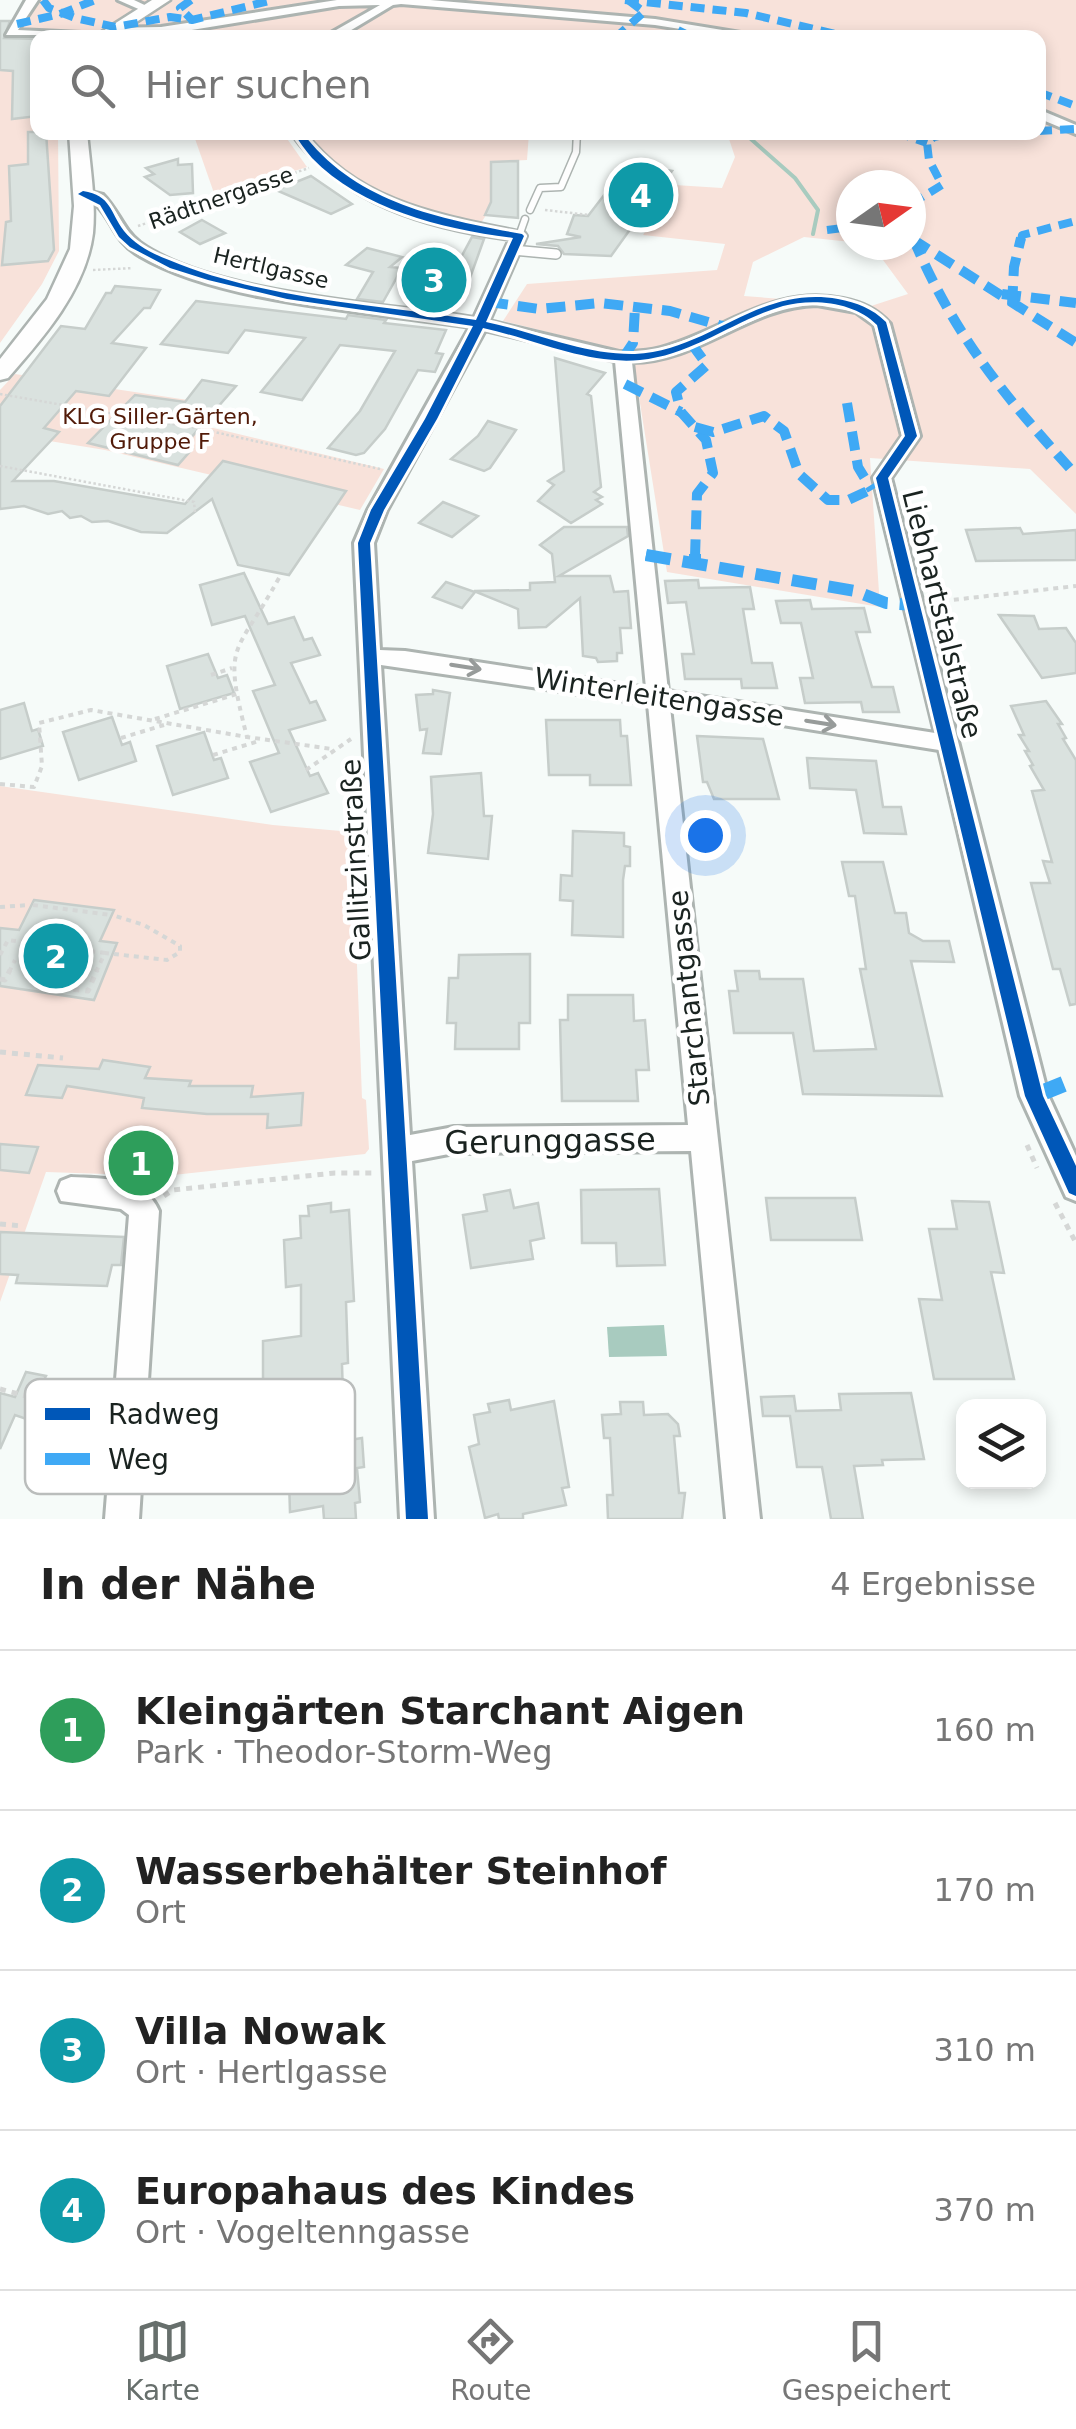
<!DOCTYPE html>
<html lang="de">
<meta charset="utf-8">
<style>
:root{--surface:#fff;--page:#f2f2f2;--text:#222;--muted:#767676;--line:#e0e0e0;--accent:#676f6c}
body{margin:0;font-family:"DejaVu Sans",sans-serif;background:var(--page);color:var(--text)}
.controls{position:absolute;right:30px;bottom:30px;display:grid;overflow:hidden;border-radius:20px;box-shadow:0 5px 15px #0003}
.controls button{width:90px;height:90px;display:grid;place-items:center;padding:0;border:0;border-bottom:2px solid var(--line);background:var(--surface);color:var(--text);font:50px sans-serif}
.compass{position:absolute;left:836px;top:170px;width:90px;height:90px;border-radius:50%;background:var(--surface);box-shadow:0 5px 15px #0003;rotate:76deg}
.you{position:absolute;left:705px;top:835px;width:35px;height:35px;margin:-25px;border:8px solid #fff;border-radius:50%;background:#1a73e8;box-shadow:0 0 0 15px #1a73e833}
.badge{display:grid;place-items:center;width:65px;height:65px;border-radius:50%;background:var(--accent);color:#fff;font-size:32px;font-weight:700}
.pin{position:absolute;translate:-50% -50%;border:5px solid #fff;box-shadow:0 2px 10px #0006}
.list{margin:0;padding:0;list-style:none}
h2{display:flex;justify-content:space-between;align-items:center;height:130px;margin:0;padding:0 40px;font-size:42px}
h2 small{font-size:32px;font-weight:400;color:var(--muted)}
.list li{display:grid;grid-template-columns:65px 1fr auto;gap:30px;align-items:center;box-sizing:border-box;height:160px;padding:0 40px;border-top:2px solid var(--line)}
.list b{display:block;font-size:38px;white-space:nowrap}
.list p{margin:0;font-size:32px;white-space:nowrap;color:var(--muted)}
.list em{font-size:32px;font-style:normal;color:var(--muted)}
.icon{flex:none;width:55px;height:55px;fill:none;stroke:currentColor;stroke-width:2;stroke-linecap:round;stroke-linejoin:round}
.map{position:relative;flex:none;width:1076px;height:1519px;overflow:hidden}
.search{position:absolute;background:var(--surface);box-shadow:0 5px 15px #0003;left:30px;right:30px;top:30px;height:110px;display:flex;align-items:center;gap:25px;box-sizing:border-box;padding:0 35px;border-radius:20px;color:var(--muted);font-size:38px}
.sheet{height:770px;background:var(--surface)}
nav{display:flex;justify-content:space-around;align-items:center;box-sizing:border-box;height:140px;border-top:2px solid var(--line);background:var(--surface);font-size:28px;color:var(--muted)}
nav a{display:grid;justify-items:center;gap:5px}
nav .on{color:var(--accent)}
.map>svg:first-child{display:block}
.green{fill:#f8e2da;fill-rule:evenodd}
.water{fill:#a8cbbf}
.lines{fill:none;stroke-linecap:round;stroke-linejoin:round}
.stream{stroke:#a8cbbf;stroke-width:4}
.building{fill:#dae2df;stroke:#c6cdca;stroke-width:2.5}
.service-far1-casing{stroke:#adb4b1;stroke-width:9}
.service-casing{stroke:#adb4b1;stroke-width:12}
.minor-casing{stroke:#adb4b1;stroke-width:6}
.tertiary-casing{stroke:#adb4b1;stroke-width:5}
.path-far2{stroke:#d5d7d6;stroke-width:2.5;stroke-dasharray:2.5 2.5;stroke-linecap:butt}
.path-far1{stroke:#d5d7d6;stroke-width:4;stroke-dasharray:5 5;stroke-linecap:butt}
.path{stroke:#d5d7d6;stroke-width:5;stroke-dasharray:6 6;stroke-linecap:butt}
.service-far1{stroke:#fefefe;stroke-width:6}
.service{stroke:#fefefe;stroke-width:9}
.minor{fill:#fefefe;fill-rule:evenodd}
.tertiary{fill:#fefefe;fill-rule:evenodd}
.quiet-far3{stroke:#3fa9f5;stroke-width:8;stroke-dasharray:14 8;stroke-linecap:butt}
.quiet-far2{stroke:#3fa9f5;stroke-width:10;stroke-dasharray:19 10;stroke-linecap:butt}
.quiet-far1{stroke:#3fa9f5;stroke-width:12;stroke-dasharray:25 12;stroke-linecap:butt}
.quiet{stroke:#3fa9f5;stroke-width:16;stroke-dasharray:32 16;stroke-linecap:butt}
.cycleway-casing{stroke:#fff;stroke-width:6}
.cycleway{fill:#0057b8;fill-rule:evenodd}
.oneway{stroke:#979b9a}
.labels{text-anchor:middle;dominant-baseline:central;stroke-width:9;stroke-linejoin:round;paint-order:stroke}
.far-street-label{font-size:22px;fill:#1a2320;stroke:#fff}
.far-park-label{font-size:22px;fill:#511a08;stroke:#fff}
.street-label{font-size:28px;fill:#1a2320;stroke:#fff}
.near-street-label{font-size:32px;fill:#1a2320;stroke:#fff}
.key{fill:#fff;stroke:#babdbc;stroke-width:2.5}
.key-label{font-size:28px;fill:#1a2320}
</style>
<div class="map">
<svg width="1076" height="1519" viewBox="0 0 1076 1519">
<rect width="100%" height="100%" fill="#f6fbf9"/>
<!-- green -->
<g class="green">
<path d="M38,0H1076V514L1030,469L870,458L880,607L667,572L632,353L503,321L527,284L717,270L725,244L643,235L675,185L722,188L735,157L727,133L1038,132V38H163L22,29ZM851,185H911V245H872L908,294L871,306L744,296L753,262L804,237L851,242Z"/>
<path d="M0,70L37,72L38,132L58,133L59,251L42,284L0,343Z"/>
<path d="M193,133H283L307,167L215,196Z"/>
<path d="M302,133H529L527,160L491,162V207L478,228C408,206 350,192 302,133Z"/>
<path d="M15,374L221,405L205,426L384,469L360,510L105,450L0,433V390Z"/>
<path d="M0,786L273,825L352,832L362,1098L366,1100L369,1149L365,1154L164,1176L46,1172L0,1302Z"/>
</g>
<!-- water -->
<path class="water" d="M664,1325L667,1356L609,1357L607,1327Z"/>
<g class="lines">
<!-- stream -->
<path class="stream" d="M743,132L795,178L818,210L813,234"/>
</g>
<!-- building -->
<g class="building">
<path d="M0,21H10L4,38L38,39V116L12,119L13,71L0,70Z"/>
<path d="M28,132H46L54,250L48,261L2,265L6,222L11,221L9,166L28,164Z"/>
<path d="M178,159V165L192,164L193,193L170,195L145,177L154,174L146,168Z"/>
<path d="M518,161V218L485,215L491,202V162Z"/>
<path d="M649,167L672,171L611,256L564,254L558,246L536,244L581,237L567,234L574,215L588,216L621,173L642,177Z"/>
<path d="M311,176L352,204L331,214L276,190Z"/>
<path d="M202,220L225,233L200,244L180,232Z"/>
<path d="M472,237L484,239L466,289L445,287Z"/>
<path d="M367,248L402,257L390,267L402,268L383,302L357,299L373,272L346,265Z"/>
<path d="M115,286L160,290L150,308H144L112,343L146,348L109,396L76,391L44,428L59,432L13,481H54L185,504L223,461L346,491L289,575L238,565L212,499L167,533L141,532L108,521L92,522L81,516L70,518L62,511L48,514L24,506L0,509V406L61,326L85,329L106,293H111Z"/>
<path d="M196,301L346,319L348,315L386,320L384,323L446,330L436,353L443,354L435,372L418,370L385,429L364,453L356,455L328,448L360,411L395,351L340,345L302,400L261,392L305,338L245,330L228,353L161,344Z"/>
<path d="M555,358L605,373L587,394L591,396L601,487L594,492L602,497L596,500L602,504L571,523L538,501L554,485L548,481L564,471Z"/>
<path d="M202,380L236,386L183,447L192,449L178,465L88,443L135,395L185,402Z"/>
<path d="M488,421L516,430L490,468L484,471L451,459L478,436Z"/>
<path d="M443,502L478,516L452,537L419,523Z"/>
<path d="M564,527H627L628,536L559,576H610L614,592L628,591L631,628H620L622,653H617V661L598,662L596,658L583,656L580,598L546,627L519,628L518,609L474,591L530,590V583L555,582L552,554L540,545Z"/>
<path d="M1020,528L1023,534L1076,530V560L976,561L966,530Z"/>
<path d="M244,573L268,624L294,617L304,640L312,638L320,655L291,663L310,703L316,701L325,720L289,730L310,776L318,773L328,793L271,812L250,762L279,753L253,691L275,685L245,616L212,625L200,585Z"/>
<path d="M698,580L699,588L750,587L754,609H743L752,663H772L777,688H742L741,679H685L682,654H694L686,602L668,603L665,581Z"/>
<path d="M446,582L475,592L462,608L433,597Z"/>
<path d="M810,600L812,609L864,608L870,632H856L872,687H893L899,712H863L861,702L805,703L800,678H813L801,623H781L776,601Z"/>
<path d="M999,615L1034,616L1039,629L1066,628L1076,643V673L1042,678Z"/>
<path d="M208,654L218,678L227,675L234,693L180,709L167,666Z"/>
<path d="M433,690L450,693L441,754L423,753L427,729L420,730L416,695L433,694Z"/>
<path d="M1046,701L1062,724H1058L1066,738L1063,739L1076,760V1004L1070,1005L1060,969H1053L1031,883H1050L1043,861L1052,862L1032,791L1044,790L1030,766L1033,765L1025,751H1029L1019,735H1024L1011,706Z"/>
<path d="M24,703L32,731L38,729L43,746L0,759V710Z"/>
<path d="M112,717L122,745L130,742L136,761L79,780L63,732Z"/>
<path d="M546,720H620L621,736H627L631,785H590V775H549Z"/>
<path d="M204,732L214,760L221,758L228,778L173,795L157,746Z"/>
<path d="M697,736L763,739L779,799H714L707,782H703Z"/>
<path d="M807,758L876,761L883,807H901L906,834L864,833L856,790L810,788Z"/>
<path d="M481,773L484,816H492L488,859L428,853L433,814L431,777Z"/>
<path d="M573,831L624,833V846L630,847V866H625L623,880V937L572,935L573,901L560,900L561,875L572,876Z"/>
<path d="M842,862H883L895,913H906L909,933L923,941H949L954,962L911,961L942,1096L803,1094L793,1033H734L729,991H738L735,971H759L760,979H803L814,1051L876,1049L860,969H866L855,896H849Z"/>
<path d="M34,900L114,910L100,941L117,943L94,1000L0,986V928L19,930Z"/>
<path d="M530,954V1023H519V1049H455L456,1023H447L449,978H458L459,955Z"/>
<path d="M568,995H633L634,1021L645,1020L649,1070H636L638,1101H562L560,1020H568Z"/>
<path d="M103,1060L150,1067L145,1078L191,1081L189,1086H253L251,1097L303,1093L301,1125L267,1128L268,1114H207L142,1108L144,1098L67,1086L62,1098L26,1095L38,1065L99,1069Z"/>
<path d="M0,1144L38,1147L29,1173L0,1170Z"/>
<path d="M659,1189L665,1265L617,1266L616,1243H582L581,1190Z"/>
<path d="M510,1190L514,1208L538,1203L544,1238L530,1241L533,1259L471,1268L463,1215L487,1211L484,1195Z"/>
<path d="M766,1198H855L862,1240H771Z"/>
<path d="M952,1201L989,1202L1004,1273L991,1272L1014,1379H934L919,1299L942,1300L929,1229H957Z"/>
<path d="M331,1203V1212L349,1210L354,1301L346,1302L348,1363L342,1364L343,1397L259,1414L258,1390L263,1389V1341L301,1336V1285L286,1287L284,1240L301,1238L300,1216H309L308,1206Z"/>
<path d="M0,1232L124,1237L121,1265H112L107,1286L16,1283L18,1275L0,1274Z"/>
<path d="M26,1372L46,1376L43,1382L59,1385L41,1424L15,1415L0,1449V1393L15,1397Z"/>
<path d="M911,1393L924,1459L882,1460L883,1465L854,1466L863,1519H831L822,1467H797L790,1416H763L761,1397L794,1396L796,1411L841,1410L839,1394Z"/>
<path d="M509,1400L511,1410L554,1401L569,1487L562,1488L566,1505L523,1514V1519H499L498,1514L485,1518L469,1447L479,1444L474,1415L490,1412L488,1404Z"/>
<path d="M620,1402H643L644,1415L668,1414L678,1424L680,1436H674L679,1493H685L682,1519H608L607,1495H613L610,1438H604L602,1415L621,1414Z"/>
<path d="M362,1438L364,1467L357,1468L360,1502L355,1503L356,1519H324L323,1506L290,1512L289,1480L296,1478V1461L308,1459L307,1447Z"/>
</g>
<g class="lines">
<defs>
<g id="service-far1">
<path d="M530,210L540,188L561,187L576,152L577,132"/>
<path d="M519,236L525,219"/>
</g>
<path id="service" d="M513,250L556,254"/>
<g id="minor">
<path d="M26,0H38L18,30L103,34L107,28L161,27L337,0H430L655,19L771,38H737L655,25L401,4L393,5L338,38H322L380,5L339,6L161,35H6Z"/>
<path d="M118,0H134L153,9L143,11Z"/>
<path d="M1038,109L1076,125V134L1038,118Z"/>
<path d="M291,132H304C358,204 442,216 524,233L526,236L489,321L619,352C638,352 655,351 673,344C731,325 778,285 843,299C862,303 877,309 890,324L920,436L891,478L1048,1095L1076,1156V1201L1066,1197L1020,1096L939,750L670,707L760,1519H726L691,1151L454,1153L412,1161L434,1519H400L354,543L368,510L470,327C376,312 221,304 140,256C112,239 114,221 96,204C90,199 82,198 76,194L83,190L103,195C118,210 123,230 140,243C211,294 386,304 474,318L510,239C427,228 341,203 291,132ZM817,305L856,312L874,325L902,436L873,478L935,733L668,691L632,362C699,362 750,306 817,305ZM485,330L615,361L646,688L405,651L380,650L374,543L387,510ZM381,665L648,704L688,1125L454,1127L410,1135Z"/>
<path d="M71,1177C104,1179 144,1176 159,1211L139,1519H105L129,1215L121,1209L61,1201L57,1191L61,1181Z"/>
</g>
<g id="tertiary">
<path d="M152,0H170L112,38H92Z"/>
<path d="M69,132H87C90,166 96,200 93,233C86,289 44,337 8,378L0,380V359L47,299L70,249L74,206Z"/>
</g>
</defs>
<!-- service-far1 casing -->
<use href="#service-far1" class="service-far1-casing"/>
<!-- service casing -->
<use href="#service" class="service-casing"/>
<!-- minor casing -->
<use href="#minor" class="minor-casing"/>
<!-- tertiary casing -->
<use href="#tertiary" class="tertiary-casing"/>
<!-- path-far2 -->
<g class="path-far2">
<path d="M624,172L642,175L652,167"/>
<path d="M545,210L589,215"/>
<path d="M138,226L309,168"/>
<path d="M93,270L133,268"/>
<path d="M0,394L201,429L380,469"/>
<path d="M0,466L194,502L195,512"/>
</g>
<!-- path-far1 -->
<g class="path-far1">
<path d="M279,578C235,658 222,640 247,737L332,749"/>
<path d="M934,602L1076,586"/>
<path d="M211,675L232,668"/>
<path d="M155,719L237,694"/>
<path d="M121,738L164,725"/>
<path d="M213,755L259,741"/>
<path d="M306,770L351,739"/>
<path d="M0,784L34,787L42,766L39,723L91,710L247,737"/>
<path d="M33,905L111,915"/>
<path d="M0,907L30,905"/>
<path d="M0,955L8,940L105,953"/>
<path d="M9,972L15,960"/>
<path d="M77,972L81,964"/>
<path d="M96,972L105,953L167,960L180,952V946L144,925L112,915"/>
</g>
<!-- path -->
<g class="path">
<path d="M78,970L70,989L88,991L97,970"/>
<path d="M0,979L5,980L10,970"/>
<path d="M0,1052L63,1058"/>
<path d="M1027,1145L1037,1168"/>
<path d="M164,1196L173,1190L335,1173H372"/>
<path d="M1055,1203L1076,1243"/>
<path d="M0,1224L22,1226"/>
<path d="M0,1389L85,1412L101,1410"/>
</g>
<!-- service-far1 -->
<use href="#service-far1" class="service-far1"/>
<!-- service -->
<use href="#service" class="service"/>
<!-- minor -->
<use href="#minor" class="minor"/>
<!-- tertiary -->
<use href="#tertiary" class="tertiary"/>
<!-- quiet-far3 -->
<g class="quiet-far3">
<path d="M43,0L49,8L75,18L115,27L170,17L192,20L273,0"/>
<path d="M191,0L180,8L192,20"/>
<path d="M625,0L746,13L852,38"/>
<path d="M17,24L60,14L95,0"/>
<path d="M678,30L694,38"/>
<path d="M738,32L739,38"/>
<path d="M615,38L644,12L628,0"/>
<path d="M1038,92L1076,106"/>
<path d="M1038,131L1076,129"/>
<path d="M896,132L927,143"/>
<path d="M911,204L942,185L929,160L927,143L934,137L956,132"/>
<path d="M827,230L851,227"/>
<path d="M911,233L914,241"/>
<path d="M1021,241L1022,235L1076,221"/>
</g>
<!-- quiet-far2 -->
<g class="quiet-far2">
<path d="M913,238C955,337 1005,397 1076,475"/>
<path d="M912,239L1076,343"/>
<path d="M1002,294L1076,303"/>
<path d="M489,302L539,309L600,303L670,311L729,328"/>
<path d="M1012,305L1014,267L1021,238"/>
<path d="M691,343L707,365L676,392L681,412L706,440L713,473L697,494L695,557"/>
<path d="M623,358L633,343L635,308"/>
<path d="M625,384L681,412"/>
<path d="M847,403L858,467L872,490"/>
<path d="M695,427L713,432L764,416L784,431L799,474L828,500H848L883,484"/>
<path d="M646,555L655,557"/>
</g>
<!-- quiet-far1 -->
<g class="quiet-far1">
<path d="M646,555L855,591L886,603L915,605"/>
<path d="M695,564V554"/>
</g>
<!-- quiet -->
<path class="quiet" d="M1034,1096L1076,1079"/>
<defs>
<path id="cycleway" d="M293,132H302C355,203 440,219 522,234L524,236L486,322C535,332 584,355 635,354C710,351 757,285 838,299C857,303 872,308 886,322L917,436L888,478L1043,1096L1076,1166V1196L1069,1193L1025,1096L876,478L905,436L877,325C855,302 813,298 783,306C734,320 693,355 640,360C587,365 534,339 483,328L437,419L384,510L370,543L428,1519H406L358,543L371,510L425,419L473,326L287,299L208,280L170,268L130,247L119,237L100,205L78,194L83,191C112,196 109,211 124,231C135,245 153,254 169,260C265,300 374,304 476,320L513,238C444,229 362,210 312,158C305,150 299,141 293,132Z"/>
</defs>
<!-- cycleway casing -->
<use href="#cycleway" class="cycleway-casing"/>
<!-- cycleway -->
<use href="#cycleway" class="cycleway"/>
</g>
<!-- one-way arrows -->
<defs><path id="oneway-shaft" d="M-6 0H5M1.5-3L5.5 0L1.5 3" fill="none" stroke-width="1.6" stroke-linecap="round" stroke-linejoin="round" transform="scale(2.5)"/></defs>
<g class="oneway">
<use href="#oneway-shaft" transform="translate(466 667) rotate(9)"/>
<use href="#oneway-shaft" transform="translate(821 723) rotate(9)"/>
</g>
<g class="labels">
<!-- far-street labels -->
<g class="far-street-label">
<text transform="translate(221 198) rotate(-19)">Rädtnergasse</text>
<text transform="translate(271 268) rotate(13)">Hertlgasse</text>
</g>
<!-- far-park labels -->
<g class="far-park-label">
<text x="160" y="416">KLG Siller-Gärten,<tspan x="160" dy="25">Gruppe F</tspan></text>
</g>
<!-- street labels -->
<g class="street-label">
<text transform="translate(942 614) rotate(76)">Liebhartstalstraße</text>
<text transform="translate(659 697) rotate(9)">Winterleitengasse</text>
<text transform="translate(356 860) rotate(-93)">Gallitzinstraße</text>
<text transform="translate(689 998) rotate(-96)">Starchantgasse</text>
</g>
<!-- near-street labels -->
<g class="near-street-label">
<text transform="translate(550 1141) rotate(-1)">Gerunggasse</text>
</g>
</g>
<!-- legend -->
<rect x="25" y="1379" width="330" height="115" rx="15" class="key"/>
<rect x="45" y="1408" width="45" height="12" fill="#0057b8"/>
<rect x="45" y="1453" width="45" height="12" fill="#3fa9f5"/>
<g class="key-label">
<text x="108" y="1424">Radweg</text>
<text x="108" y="1469">Weg</text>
</g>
</svg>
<div class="controls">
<button><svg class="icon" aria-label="layers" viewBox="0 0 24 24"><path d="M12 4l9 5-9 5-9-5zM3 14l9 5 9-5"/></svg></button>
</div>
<svg class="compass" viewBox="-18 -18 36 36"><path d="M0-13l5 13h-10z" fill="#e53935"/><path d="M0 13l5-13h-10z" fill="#767676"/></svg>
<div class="you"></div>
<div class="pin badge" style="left:141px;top:1163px;background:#2e9e5b">1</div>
<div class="pin badge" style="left:56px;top:956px;background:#0f9aa8">2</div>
<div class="pin badge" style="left:434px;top:280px;background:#0f9aa8">3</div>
<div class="pin badge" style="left:641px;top:195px;background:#0f9aa8">4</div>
<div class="search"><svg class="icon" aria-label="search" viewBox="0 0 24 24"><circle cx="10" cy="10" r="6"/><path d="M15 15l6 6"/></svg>Hier suchen</div>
</div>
<section class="sheet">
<h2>In der Nähe<small>4 Ergebnisse</small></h2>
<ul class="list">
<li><span class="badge" style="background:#2e9e5b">1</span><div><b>Kleingärten Starchant Aigen</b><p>Park · Theodor-Storm-Weg</p></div><em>160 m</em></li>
<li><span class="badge" style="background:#0f9aa8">2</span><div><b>Wasserbehälter Steinhof</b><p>Ort</p></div><em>170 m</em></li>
<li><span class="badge" style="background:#0f9aa8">3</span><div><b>Villa Nowak</b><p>Ort · Hertlgasse</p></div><em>310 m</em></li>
<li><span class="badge" style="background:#0f9aa8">4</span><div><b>Europahaus des Kindes</b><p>Ort · Vogeltenngasse</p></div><em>370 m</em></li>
</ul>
</section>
<nav>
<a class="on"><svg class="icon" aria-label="map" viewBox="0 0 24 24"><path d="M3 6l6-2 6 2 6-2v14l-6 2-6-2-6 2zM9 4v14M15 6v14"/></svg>Karte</a>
<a><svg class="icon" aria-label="directions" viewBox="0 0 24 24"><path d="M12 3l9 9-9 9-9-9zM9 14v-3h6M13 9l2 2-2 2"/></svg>Route</a>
<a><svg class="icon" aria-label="saved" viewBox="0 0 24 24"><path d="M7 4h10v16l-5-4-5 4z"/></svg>Gespeichert</a>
</nav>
